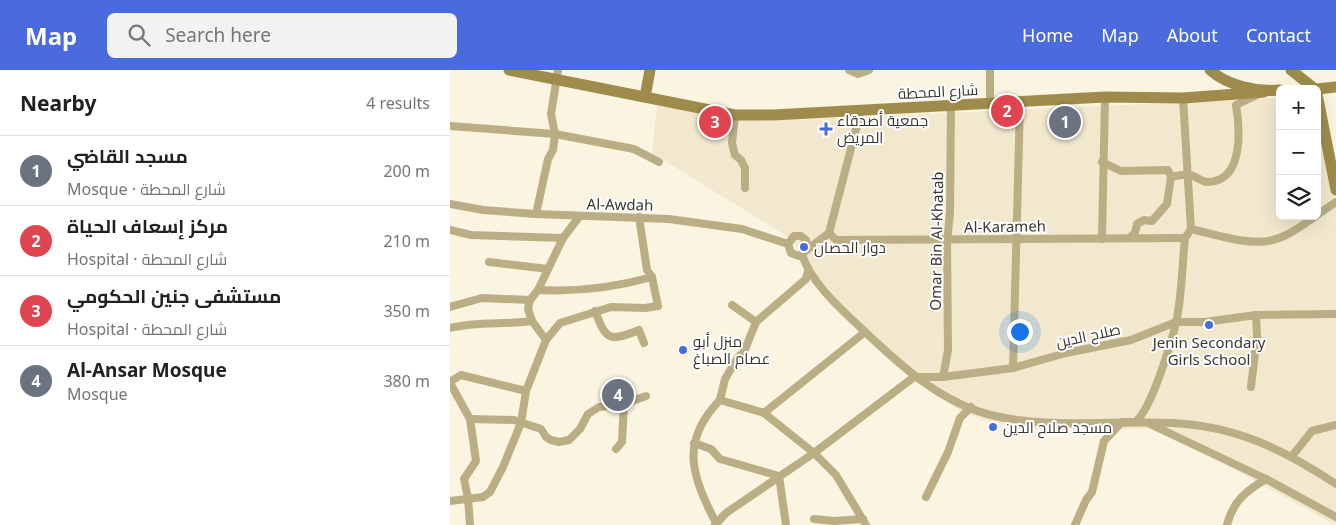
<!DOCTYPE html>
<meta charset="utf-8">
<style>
:root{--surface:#fff;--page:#f2f2f2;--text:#202124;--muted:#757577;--line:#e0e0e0;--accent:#496bde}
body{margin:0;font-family:"Noto Sans",Cairo,sans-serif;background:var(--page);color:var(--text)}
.controls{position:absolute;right:15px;top:15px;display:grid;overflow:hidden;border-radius:8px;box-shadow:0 5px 20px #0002}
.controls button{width:45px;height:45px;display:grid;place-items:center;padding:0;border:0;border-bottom:1px solid var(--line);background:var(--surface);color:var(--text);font:25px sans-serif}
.you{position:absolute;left:569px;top:261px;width:18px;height:18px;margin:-12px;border:4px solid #fff;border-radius:50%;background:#1a73e8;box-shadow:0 0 0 8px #1a73e833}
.badge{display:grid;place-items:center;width:32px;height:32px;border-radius:50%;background:var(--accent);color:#fff;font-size:16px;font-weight:700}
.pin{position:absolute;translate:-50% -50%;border:2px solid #fff;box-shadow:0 1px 5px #0006}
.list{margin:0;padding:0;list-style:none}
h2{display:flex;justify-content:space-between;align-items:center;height:65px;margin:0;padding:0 20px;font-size:21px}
h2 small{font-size:16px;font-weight:400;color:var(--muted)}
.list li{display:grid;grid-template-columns:32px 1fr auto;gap:15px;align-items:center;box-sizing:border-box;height:70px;padding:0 20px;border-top:1px solid var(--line)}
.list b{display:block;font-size:19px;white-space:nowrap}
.list p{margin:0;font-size:16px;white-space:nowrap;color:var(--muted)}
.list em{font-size:16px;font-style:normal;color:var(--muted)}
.icon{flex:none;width:28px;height:28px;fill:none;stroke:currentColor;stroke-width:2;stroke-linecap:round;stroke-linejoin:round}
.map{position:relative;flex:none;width:886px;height:455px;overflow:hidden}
header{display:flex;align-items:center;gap:30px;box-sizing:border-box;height:70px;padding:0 25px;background:var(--accent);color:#fff}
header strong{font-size:24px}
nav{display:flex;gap:28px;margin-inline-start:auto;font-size:18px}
.search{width:350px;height:45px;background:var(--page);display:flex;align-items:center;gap:12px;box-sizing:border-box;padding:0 18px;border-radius:8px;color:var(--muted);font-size:19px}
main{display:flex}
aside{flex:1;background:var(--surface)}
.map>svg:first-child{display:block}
.built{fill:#f1e8ce}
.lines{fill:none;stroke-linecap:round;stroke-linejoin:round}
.street{stroke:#bbae85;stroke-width:8}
.secondary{stroke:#9f8c4c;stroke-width:11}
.poi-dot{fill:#496bde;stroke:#fff;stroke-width:2}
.labels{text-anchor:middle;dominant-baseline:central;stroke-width:4;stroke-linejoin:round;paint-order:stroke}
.street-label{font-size:15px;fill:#38362e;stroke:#fff}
.poi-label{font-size:15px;fill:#38362e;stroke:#fff;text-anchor:start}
</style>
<header>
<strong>Map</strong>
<div class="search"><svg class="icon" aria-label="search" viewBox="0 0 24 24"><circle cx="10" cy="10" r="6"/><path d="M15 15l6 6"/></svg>Search here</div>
<nav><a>Home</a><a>Map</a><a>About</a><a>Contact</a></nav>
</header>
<main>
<aside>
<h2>Nearby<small>4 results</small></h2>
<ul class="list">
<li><span class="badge" style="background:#6b7280">1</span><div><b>مسجد القاضي</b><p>Mosque · شارع المحطة</p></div><em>200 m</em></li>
<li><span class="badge" style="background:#e0444e">2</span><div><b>مركز إسعاف الحياة</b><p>Hospital · شارع المحطة</p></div><em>210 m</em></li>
<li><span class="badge" style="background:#e0444e">3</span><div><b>مستشفى جنين الحكومي</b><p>Hospital · شارع المحطة</p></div><em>350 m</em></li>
<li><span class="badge" style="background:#6b7280">4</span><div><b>Al-Ansar Mosque</b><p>Mosque</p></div><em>380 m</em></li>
</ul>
</aside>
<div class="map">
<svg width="886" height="455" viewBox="0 0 886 455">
<rect width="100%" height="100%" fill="#faf4e0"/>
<!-- built -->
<path class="built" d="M830,28V146H867V29L886,131V455L752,382L700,359H580L540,352L509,341L476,314L362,208L343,170L202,83L207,36L315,51Z"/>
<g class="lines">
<!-- street -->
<g class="street">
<path d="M399,0L408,4L419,0"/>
<path d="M540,33V0"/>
<path d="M285,45L282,73L285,85L291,90L295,98V118"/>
<path d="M0,56L105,64L184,79L209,92"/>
<path d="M652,92L671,101L718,100L721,107C726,106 734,104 740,105C746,106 751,112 758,112C794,111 790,59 786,35L807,25"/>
<path d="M0,134L33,140L86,144L219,149L292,159L338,174"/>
<path d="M86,144L98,89L103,80L105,64L101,44L108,0"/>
<path d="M867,145L886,132"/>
<path d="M741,159C763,164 796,175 818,171C836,168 851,156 866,146"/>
<path d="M0,160L21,165L113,168"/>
<path d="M379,163L386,170L735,168"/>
<path d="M379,163L411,40"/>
<path d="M679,168L685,163L687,154L694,150L702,151L717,134L721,107"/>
<path d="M652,169L655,27"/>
<path d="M358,178L356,170L351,166H344L338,174L341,183L349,186L379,163"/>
<path d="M352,185C362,214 391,239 413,260C451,296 492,334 545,346C603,359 663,350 722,353C786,356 833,379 886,414"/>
<path d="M39,192L98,199"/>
<path d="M88,220C128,222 163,218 202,207"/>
<path d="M282,235L306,252"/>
<path d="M0,237L32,228L80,230"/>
<path d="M145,241C156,269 158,273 189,260L194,273"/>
<path d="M82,251L78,239L80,230L88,220L113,168L129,147"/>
<path d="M0,258C26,251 55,255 82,251L96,270L110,253L161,237L195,238L208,236L202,207L197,200L189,147"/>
<path d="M563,298L570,33"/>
<path d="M493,307L498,280L497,171L500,143L501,35"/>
<path d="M0,312L11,305L76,321"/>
<path d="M0,313L20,349L26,391L14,409L18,428L20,455"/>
<path d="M801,317L807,266L806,245"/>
<path d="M270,330L275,309L288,287L294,282L306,252L356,209L358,201"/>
<path d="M314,343L415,262"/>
<path d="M20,349L64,350L91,359L96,367L101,370L109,372L119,370L130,359L138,344L149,337L174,334L196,326"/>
<path d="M700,354L816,409L886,447"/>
<path d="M244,373L261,379L270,389L329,406L336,455"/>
<path d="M166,379L172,372L174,334"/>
<path d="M842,386L862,361L886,355"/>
<path d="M476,427L498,382L510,348L521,337"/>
<path d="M0,431L33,427L40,422L53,397L71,353L76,321L96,270"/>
<path d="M364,449L384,451L413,449"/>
<path d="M266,453C242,406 229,372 270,330L314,343L364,383L386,405L416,455"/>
<path d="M265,455L276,443L364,383L464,307H493L563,298L616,283L681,270L726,252H755L806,245L886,244"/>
<path d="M625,455L636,430L642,422L654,371L672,352H685C701,341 721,273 726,253C732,226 732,196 735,168L741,159L733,28"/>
<path d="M777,455C783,431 796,421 816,409"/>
</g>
<!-- secondary -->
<g class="secondary">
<path d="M59,0L285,45H323L655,27L733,28L814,22"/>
<path d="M760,0C778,16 807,22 830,20"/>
<path d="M841,0L865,19"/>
<path d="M867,19L886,17"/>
<path d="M867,24L886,120"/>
<path d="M195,27L200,0"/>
</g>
</g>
<!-- markers -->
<g class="poi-dot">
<path d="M373.5 51.5h5v5h5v5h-5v5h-5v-5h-5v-5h5z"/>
<circle cx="354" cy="177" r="5"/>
<circle cx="759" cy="255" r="5"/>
<circle cx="233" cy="280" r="5"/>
<circle cx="543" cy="357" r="5"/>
</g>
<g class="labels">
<!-- street labels -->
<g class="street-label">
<text transform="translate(488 21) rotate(-3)">شارع المحطة</text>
<text transform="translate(170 134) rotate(1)">Al-Awdah</text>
<text transform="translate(555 156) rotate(-1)">Al-Karameh</text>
<text transform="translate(486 171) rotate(-89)">Omar Bin Al-Khatab</text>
<text transform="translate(638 265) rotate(-12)">صلاح الدين</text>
</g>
<!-- poi labels -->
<g class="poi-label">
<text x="387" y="50">جمعية أصدقاء<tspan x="387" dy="17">المريض</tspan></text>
<text x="364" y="177">دوار الحصان</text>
<text x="243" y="271">منزل أبو<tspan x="243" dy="17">عصام الصباغ</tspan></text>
<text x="759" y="272" text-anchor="middle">Jenin Secondary<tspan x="759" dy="17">Girls School</tspan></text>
<text x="553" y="357">مسجد صلاح الدين</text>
</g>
</g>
</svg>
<div class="controls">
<button>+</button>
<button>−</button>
<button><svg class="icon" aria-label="layers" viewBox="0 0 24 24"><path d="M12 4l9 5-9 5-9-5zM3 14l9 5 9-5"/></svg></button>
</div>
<div class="you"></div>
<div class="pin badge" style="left:615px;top:52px;background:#6b7280">1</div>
<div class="pin badge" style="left:557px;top:41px;background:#e0444e">2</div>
<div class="pin badge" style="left:265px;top:52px;background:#e0444e">3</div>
<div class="pin badge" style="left:168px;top:325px;background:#6b7280">4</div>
</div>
</main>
